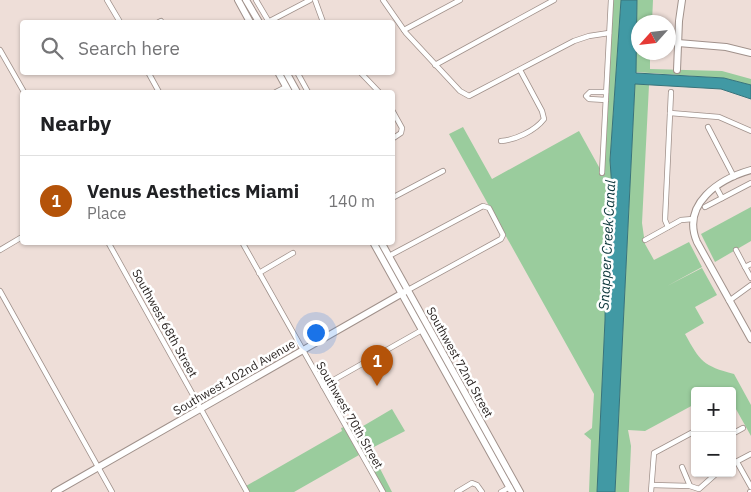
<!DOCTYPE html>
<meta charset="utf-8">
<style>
:root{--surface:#fff;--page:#f6f6f6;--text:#202124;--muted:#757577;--line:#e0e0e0;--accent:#b45309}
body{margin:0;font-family:"IBM Plex Sans",sans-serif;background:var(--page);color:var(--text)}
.controls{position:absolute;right:15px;bottom:15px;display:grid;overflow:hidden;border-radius:5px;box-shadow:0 1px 4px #0004}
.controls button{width:45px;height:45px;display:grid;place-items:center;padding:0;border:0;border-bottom:1px solid var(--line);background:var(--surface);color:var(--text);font:25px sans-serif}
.compass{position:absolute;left:631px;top:15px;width:45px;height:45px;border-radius:50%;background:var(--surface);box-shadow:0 1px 4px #0004;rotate:243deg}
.you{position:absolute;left:315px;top:332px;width:18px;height:18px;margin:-12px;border:4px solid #fff;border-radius:50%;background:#1a73e8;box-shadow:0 0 0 8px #1a73e833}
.badge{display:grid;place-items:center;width:32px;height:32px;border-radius:50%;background:var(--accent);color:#fff;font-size:16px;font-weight:700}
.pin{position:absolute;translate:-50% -41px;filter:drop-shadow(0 1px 2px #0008)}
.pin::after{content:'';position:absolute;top:26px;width:18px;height:15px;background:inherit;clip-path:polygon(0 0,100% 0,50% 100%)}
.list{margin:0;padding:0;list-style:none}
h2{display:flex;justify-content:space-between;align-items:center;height:65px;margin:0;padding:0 20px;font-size:21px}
h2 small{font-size:16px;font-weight:400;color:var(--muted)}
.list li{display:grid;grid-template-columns:32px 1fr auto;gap:15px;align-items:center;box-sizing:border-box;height:90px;padding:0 20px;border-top:1px solid var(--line)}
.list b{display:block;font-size:19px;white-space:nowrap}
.list p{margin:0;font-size:16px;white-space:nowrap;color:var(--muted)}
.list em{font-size:16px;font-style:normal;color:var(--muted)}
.icon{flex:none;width:28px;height:28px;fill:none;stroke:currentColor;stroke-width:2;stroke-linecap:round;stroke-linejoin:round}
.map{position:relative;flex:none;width:751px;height:492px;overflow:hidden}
.search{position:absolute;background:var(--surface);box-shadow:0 1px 4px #0004;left:20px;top:20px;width:375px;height:55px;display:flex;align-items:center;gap:12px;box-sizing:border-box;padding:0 18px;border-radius:5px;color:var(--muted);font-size:19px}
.panel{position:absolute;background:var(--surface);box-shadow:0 1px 4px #0004;left:20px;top:90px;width:375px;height:155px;border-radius:5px}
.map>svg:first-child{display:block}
.green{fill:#9acc9d}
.water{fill:#4199a4;stroke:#38747b}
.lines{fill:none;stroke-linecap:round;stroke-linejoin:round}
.street-casing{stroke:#a0918b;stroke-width:6}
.secondary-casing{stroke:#a0918b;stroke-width:8}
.street{stroke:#fff;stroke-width:4.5}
.secondary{stroke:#fff;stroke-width:6}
.labels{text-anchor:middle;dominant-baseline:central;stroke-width:5;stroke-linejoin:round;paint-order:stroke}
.street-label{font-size:12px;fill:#241e1c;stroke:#fff}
.water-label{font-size:14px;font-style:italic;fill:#0c363b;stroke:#fff}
</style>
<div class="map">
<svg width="751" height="492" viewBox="0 0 751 492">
<rect width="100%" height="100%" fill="#eeded8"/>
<!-- green -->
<g class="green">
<path d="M613,0H621L610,160L612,190L606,242L605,320L597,492H589L591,440L584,434L592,428L594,394L449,134L463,127L492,179L579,131L604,176Z"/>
<path d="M637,0H653L652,22H638V52L650,53V69L722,71L751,79V85L724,78L635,72Z"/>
<path d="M635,84L649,85L642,223L645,244L654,260L689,242L702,267L667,286L702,268L717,295L695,307L704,323L685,334C700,361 703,366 734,374L751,405V436L732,402V391H726L724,388L719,391H695V404L645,431L628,430L631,446L629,492H615Z"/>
<path d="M751,207V241L715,262L701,234Z"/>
<path d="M392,409L405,431L370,449L392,492H385L350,430L351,429L353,432Z"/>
<path d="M344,427L359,455L294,492H249L246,486L342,431L341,428Z"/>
</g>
<!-- water -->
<path class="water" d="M621,0H637L636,73L724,78L751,85V99L721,89L635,84L615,492H597L605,320L606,242L612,190L610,160Z"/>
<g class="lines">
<defs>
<g id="street">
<path d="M107,0L120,22"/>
<path d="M256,0L269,22"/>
<path d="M315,0L323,22"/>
<path d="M383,0L406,33L460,91L469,96L574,41L589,36L609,33"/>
<path d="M159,22L161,21"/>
<path d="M268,22L310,0"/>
<path d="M404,30L460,0"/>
<path d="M0,50L24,92"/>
<path d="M435,65L554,0"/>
<path d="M148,72L159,92"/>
<path d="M297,72L308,92"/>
<path d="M360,72L379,92"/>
<path d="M276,92L286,87"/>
<path d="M606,100L589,99L586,96L590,92H606"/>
<path d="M392,110L402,128L401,133L392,139"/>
<path d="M670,113L719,117L751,131"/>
<path d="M708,127L734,177"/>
<path d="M501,141C515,140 535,131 544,119L542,111L520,70"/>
<path d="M602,173L611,0"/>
<path d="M716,187L722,198"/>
<path d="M392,198L443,171"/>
<path d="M705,207L751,183"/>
<path d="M668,227L665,220L671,92"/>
<path d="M645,240L681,220L693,219"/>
<path d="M108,242L247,492"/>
<path d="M242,242L383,492"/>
<path d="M0,250L22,237"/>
<path d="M736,250L745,267"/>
<path d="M389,256L483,206L489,208L503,235L501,239L408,290"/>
<path d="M751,264L745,267L751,278"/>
<path d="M259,273L293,253"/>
<path d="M0,291L112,492"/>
<path d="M729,301L751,285"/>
<path d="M323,386L422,330"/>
<path d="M732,434L743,428"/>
<path d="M737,462L751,487"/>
<path d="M732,464L751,454"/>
<path d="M682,467L690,486"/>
<path d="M652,485L690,486L699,489L717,473"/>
<path d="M457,492L472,483L477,485L482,492"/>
<path d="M501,492L510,487"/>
<path d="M651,492L654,453L695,431"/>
<path d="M750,492H751"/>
</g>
<g id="secondary">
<path d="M238,0L250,22"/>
<path d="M246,0L259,22"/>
<path d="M678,43L726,47L751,53"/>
<path d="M677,70L679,21L682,0"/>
<path d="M278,72L289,92"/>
<path d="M286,72L297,92"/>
<path d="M751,170C719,179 681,204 697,242L751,339"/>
<path d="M373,242L512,492"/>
<path d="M381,242L520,492"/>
<path d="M55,492L408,290"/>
</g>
</defs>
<!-- street casing -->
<use href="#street" class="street-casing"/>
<!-- secondary casing -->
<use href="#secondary" class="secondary-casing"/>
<!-- street -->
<use href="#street" class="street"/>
<!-- secondary -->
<use href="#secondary" class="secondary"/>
</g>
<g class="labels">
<!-- street labels -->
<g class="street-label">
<text transform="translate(165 323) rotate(61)">Southwest 68th Street</text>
<text transform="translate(460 362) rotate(61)">Southwest 72nd Street</text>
<text transform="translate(234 377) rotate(-30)">Southwest 102nd Avenue</text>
<text transform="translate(350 415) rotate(60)">Southwest 70th Street</text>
</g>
<!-- water labels -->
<g class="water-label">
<text transform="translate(607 245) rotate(-87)">Snapper Creek Canal</text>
</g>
</g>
</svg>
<div class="controls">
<button>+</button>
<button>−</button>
</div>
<svg class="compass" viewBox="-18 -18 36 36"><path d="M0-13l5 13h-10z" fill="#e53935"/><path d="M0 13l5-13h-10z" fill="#757577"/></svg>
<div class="you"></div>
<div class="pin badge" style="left:377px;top:386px">1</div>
<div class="search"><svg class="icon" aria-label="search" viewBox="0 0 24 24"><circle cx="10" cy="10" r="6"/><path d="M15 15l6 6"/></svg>Search here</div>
<section class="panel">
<h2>Nearby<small></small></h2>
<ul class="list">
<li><span class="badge">1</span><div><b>Venus Aesthetics Miami</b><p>Place</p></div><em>140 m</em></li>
</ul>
</section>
</div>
